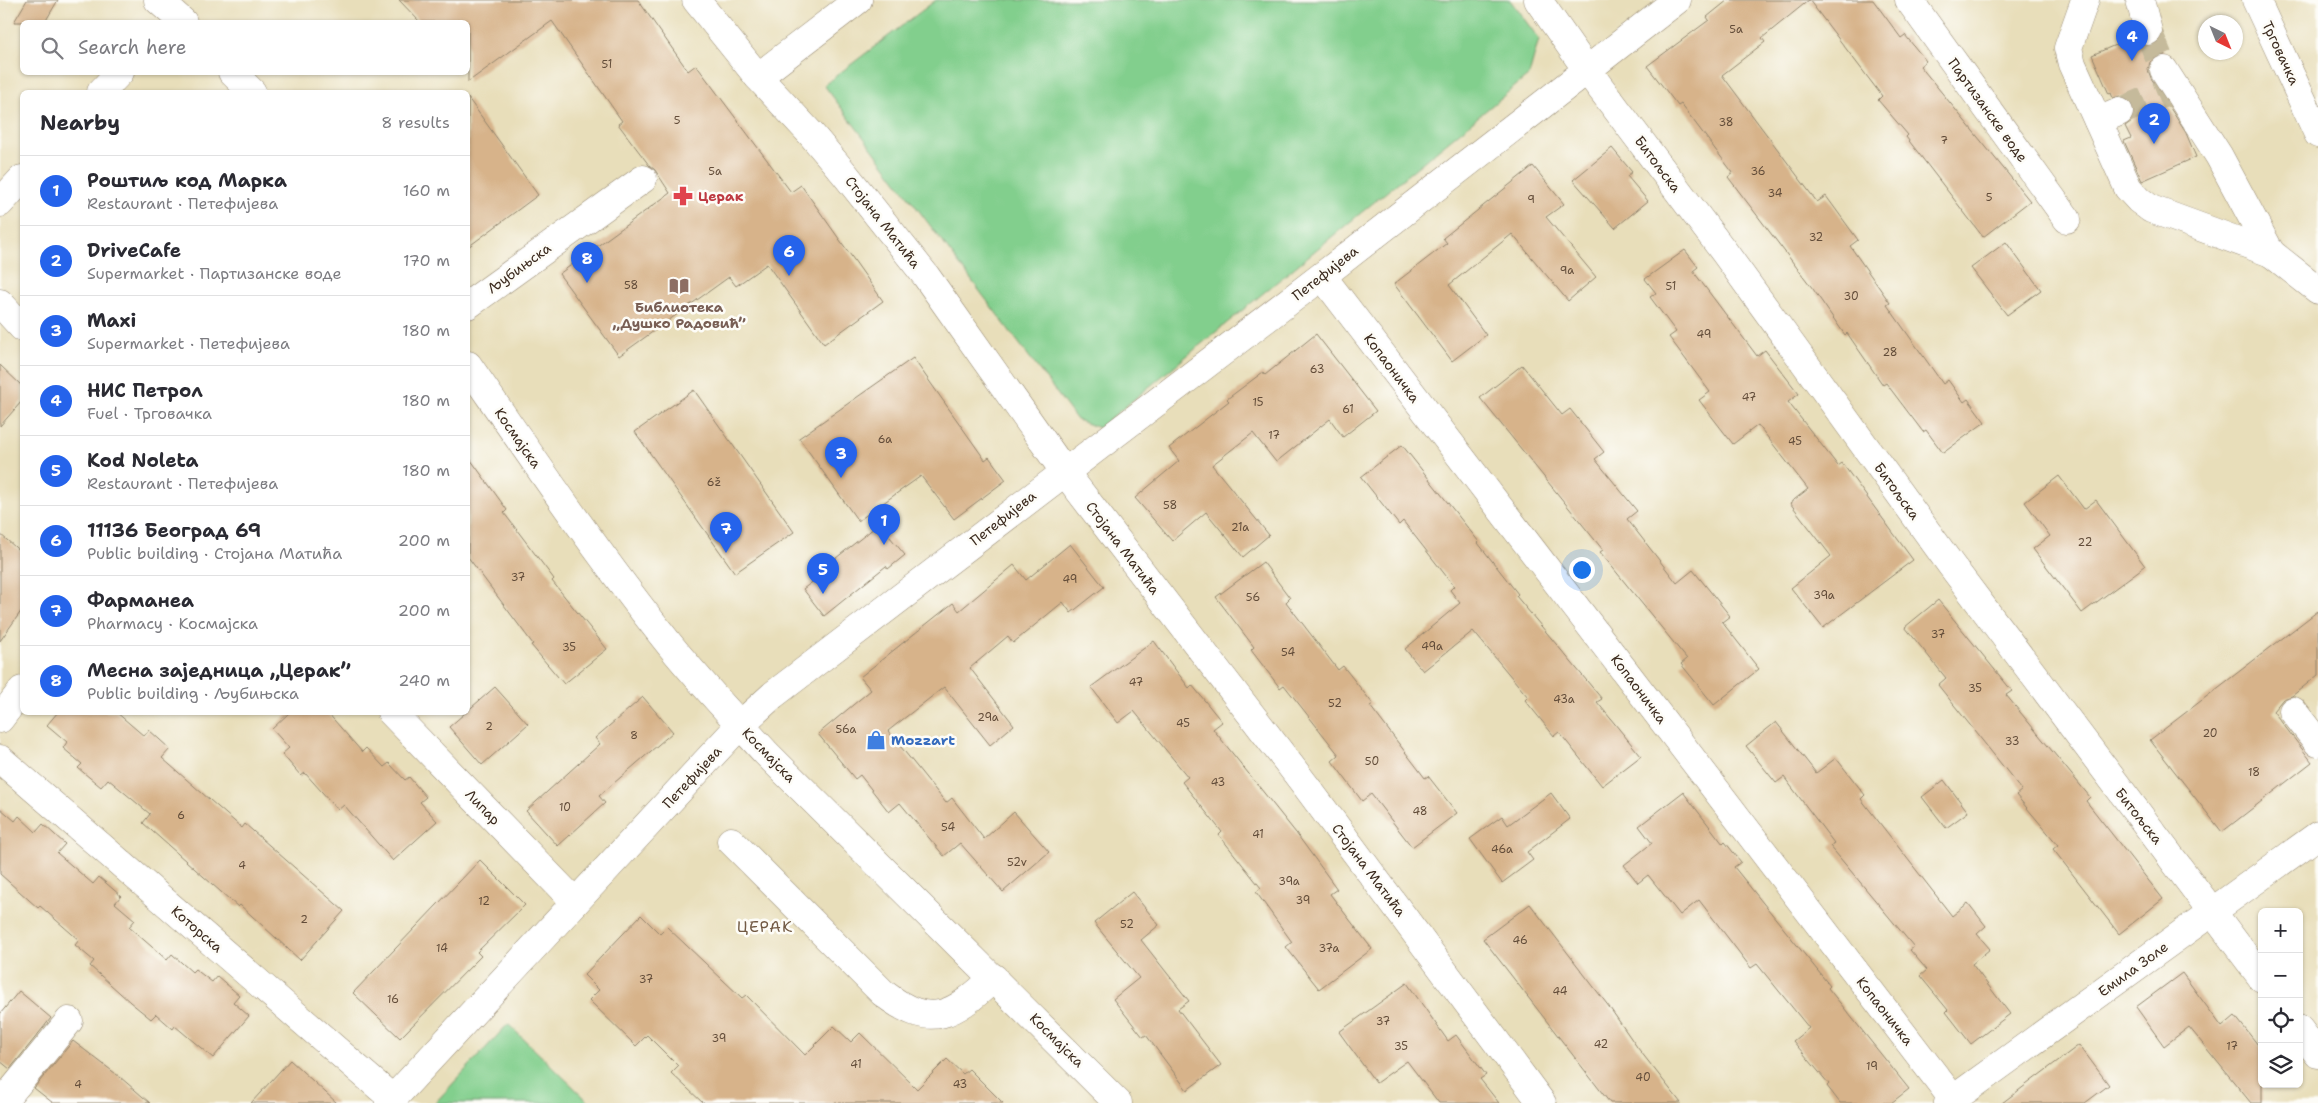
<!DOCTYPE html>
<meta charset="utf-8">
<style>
:root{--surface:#fff;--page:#f2f2f3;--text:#2b2b33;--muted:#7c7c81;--line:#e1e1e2;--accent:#2563eb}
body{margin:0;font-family:"Shantell Sans",sans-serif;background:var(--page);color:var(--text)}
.controls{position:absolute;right:15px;bottom:15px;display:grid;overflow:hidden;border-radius:8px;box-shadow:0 1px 4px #0004}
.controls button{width:45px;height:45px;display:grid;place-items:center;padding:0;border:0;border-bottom:1px solid var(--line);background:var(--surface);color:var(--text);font:25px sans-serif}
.compass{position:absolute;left:2198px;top:15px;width:45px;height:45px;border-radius:50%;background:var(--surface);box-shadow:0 1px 4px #0004;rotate:137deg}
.you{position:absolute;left:1581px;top:569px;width:18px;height:18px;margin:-12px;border:4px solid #fff;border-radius:50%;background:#1a73e8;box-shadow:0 0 0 8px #1a73e833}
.badge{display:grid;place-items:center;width:32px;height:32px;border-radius:50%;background:var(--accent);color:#fff;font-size:16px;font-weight:700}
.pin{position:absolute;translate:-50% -41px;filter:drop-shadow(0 1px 2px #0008)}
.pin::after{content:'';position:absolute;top:26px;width:18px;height:15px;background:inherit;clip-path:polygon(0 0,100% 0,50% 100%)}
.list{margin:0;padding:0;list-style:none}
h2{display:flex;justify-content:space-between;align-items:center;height:65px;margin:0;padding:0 20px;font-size:21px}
h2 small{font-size:16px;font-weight:400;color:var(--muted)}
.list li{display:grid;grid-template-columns:32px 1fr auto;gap:15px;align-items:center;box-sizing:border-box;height:70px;padding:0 20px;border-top:1px solid var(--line)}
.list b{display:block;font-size:19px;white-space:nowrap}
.list p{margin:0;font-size:16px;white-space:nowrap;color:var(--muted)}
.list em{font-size:16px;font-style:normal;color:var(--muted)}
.icon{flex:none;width:28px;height:28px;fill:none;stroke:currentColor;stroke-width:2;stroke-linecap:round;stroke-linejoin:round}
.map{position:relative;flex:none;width:2318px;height:1103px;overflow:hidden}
.search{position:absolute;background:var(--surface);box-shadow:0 1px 4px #0004;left:20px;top:20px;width:450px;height:55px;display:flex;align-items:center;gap:12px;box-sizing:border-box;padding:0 18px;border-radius:8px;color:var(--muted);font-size:19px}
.panel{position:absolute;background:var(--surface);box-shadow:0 1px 4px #0004;left:20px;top:90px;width:450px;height:625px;border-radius:8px}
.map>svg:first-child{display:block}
.green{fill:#82cf8d;stroke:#5e7c56}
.building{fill:#d7b38a}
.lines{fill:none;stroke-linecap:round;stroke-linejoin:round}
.minor-tunnel{stroke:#c5ba9b;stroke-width:28;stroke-dasharray:28 14;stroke-linecap:butt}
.minor-casing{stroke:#92846c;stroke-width:29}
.major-casing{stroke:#92846c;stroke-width:29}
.minor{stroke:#fff;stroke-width:28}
.major{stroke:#fff;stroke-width:28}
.labels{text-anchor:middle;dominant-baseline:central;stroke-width:5;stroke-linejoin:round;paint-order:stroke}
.number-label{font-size:11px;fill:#624c39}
.street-label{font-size:14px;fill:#3b2a1e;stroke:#fdfcf7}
.health-label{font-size:14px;font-weight:bold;fill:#be3a42;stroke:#fdfcf7;text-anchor:start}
.education-label{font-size:14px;font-weight:bold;fill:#785e54;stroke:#fdfcf7}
.shop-label{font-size:14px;font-weight:bold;fill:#366cbe;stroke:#fdfcf7;text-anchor:start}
.quarter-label{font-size:16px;letter-spacing:1px;fill:#725a44;stroke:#fdfcf7}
</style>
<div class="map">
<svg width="2318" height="1103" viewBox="0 0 2318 1103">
<rect width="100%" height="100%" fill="#fdfcf7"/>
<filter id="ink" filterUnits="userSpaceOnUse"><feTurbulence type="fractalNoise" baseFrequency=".02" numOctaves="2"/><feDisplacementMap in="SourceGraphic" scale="10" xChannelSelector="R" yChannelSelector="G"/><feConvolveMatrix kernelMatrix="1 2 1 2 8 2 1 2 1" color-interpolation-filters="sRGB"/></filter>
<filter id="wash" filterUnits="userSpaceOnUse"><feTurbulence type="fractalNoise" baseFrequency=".0096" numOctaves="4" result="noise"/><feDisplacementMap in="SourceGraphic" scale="20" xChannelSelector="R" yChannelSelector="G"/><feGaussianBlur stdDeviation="1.12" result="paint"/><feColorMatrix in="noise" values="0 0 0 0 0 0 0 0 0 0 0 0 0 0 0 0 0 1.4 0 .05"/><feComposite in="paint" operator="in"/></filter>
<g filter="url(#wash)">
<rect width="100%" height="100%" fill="#e8deba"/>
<!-- green -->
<g class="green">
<path d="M936,0H1510L1539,39L1529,75L1099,428L1077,420L824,85Z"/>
<path d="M508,1024L590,1103H435Z"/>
</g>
<g id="blocks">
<!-- building -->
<g class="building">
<path d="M27,0H58L45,22H14Z"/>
<path d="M399,0H638L688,71L696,65L791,192L801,185L883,301L824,344L767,264L736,286L729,277L619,356L559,274L670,193L655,170L649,165L618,124L622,121L552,21L468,82V22H420Z"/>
<path d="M1728,0H1873L1901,38L1905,35L1926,61L1920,66L2030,201L1983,237L1906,137L1908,135L1878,100L1882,96L1809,0L1762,38L1765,42L1722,75L1817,202L1826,196L1858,240L1850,246L1890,303L1887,305L1943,384L1948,380L1964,402L1968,399L1985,422L1943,453L1926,430L1923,432L1886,383L1883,385L1847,333L1845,335L1813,289L1728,177L1733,173L1681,104L1678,106L1647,66L1709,20L1707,17Z"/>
<path d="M2134,37L2137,42L2144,46H2152L2159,42L2165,55L2156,57L2150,62L2148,70L2151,78L2186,133L2196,157L2142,181L2124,141L2131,138L2125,126L2132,121L2134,114V106L2128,99L2120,96L2113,98L2111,93L2109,94L2092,55Z"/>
<path d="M468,98L538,195L468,247Z"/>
<path d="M1612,148L1632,172L1627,176L1648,201L1615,228L1573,180Z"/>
<path d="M1533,166L1564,204L1546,217L1596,277L1568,301L1512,234L1449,285L1486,335L1452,361L1394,284L1447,243L1443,238Z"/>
<path d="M2006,242L2041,290L2007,315L1971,268Z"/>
<path d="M1685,250L1698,267L1693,271L1757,356L1765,350L1799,394L1788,402L1838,466L1842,463L1913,560L1823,628L1791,588L1831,556L1790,503L1808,489L1758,425L1733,444L1699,400L1710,392L1669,337L1676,332L1650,297L1656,293L1645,279Z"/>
<path d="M1316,334L1376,411L1343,437L1330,419L1276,462L1253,433L1212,465L1269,535L1243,557L1206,512L1172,541L1135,498L1179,461L1169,448L1229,401L1227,399L1263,372L1265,375Z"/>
<path d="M913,358L985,460L989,457L1006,480L954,519L921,476L858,521L799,438Z"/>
<path d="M0,365L22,386V401L0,426Z"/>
<path d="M1522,365L1562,415L1570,409L1604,452L1595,459L1637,511L1627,519L1677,583L1693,570L1730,616L1722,622L1759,669L1714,705L1681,664L1687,659L1600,552L1603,550L1480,398Z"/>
<path d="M694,390L794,532L735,573L635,432Z"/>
<path d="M1402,445L1479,542L1478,543L1518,594L1516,596L1602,699L1597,702L1641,756L1602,786L1559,732L1554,736L1525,700L1528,697L1473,631L1423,671L1405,649L1460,603L1450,590L1454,586L1403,521L1399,525L1361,477Z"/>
<path d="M468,456L507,510L504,513L554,579L552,581L607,649L564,684L531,645L533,644L468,557Z"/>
<path d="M2059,476L2084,509L2096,500L2145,566L2082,613L2033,549L2050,536L2025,502Z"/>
<path d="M879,524L905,555L888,569L886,566L824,616L803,589L828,570L826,566Z"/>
<path d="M0,534L22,553V610L0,641Z"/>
<path d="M1070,544L1104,587L1071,613L1063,602L1013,643L1008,636L970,668L1014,725L990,745L944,687L888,731L946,803L952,798L984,839L1014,812L1049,852L1003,892L960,843L944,856L900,803L889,812L860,775L855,779L818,734L871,690L860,677L953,603L959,611L1014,565L1026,580Z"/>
<path d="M1263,562L1290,598L1286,602L1338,670L1343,666L1373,704L1370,706L1425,778L1428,776L1457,813L1412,847L1371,794L1362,801L1332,761L1339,755L1284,685L1280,688L1251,650L1254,647L1216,597Z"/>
<path d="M1938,600L2012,691L2006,695L2090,797L2086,801L2163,899L2119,934L2053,849L2058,845L2016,795L2022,790L1938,685L1946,678L1905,627Z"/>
<path d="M2318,611V675L2292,696L2283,699L2273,711L2312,762L2222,832L2150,740Z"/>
<path d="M1154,641L1189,688L1192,685L1222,722L1213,729L1296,833L1337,889L1330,894L1372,949L1319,989L1286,947L1292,942L1256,892L1261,888L1219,835L1222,832L1182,782L1188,777L1134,711L1118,723L1091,687Z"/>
<path d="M495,687L528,724L482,765L449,727Z"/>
<path d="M643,697L673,732L599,796L605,803L558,846L526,811L600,744L595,738Z"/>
<path d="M58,712H116L144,736L149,730L170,749L162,758L242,828L245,824L344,911L300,960L240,905L238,907L143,823L150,814L108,779L101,787L78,768L82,764L63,748L67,742L47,725Z"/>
<path d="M290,712H327L362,752L366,748L384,767L389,763L405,780L409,777L426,797L420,802L437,821L393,861L344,805L338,810L305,773L301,776L282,754L289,748L272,729Z"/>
<path d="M1776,722L1816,773L1836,758L1865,795L1861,799L1952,916L1968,903L1986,926L1977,934L1990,949L1972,964L2010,1014L1971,1044L1946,1012L1948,1010L1920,976L1927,970L1910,950L1914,947L1830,846L1834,843L1784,777L1776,783L1746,746Z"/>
<path d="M1944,780L1968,812L1946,828L1922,797Z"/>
<path d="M1683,792L1723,844L1725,842L1741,862L1734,867L1830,986L1828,988L1909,1089L1891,1103H1840L1827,1086L1829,1084L1793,1041L1809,1028L1757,964L1751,968L1699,900L1680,915L1648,875L1638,883L1624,865L1652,843L1639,826Z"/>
<path d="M1551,793L1570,819L1527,852L1533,860L1502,883L1470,839L1502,816L1508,825Z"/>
<path d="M0,808L15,821L19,816L36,832L43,824L65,844L57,853L93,884L99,877L121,896L115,903L135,920L129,927L167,960L172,954L192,972L195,969L212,982L217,976L239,995L233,1002L249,1016L213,1058L175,1026L173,1029L156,1014L151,1019L130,1002L90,966L94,961L75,945L79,940L40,906L38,908L0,874Z"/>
<path d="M480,860L525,905L477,952L481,956L400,1038L353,993Z"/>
<path d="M1132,892L1159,925L1141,940L1189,1001L1178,1009L1221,1065L1187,1090L1146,1035L1143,1037L1113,999L1139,978L1094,923Z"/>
<path d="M1530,904L1610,1008L1637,1047L1681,1103H1610L1483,939Z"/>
<path d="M641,915L660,934L667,927L742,998L746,995L805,1055L834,1026L851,1042L860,1033L917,1089L947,1059L963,1074L969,1069L1003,1103H703L671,1073L678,1066L647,1035L636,1046L589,1000L599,990L584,975Z"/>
<path d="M2182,973L2222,1027L2235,1016L2262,1050V1103H2251L2189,1027L2164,1046L2136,1007Z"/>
<path d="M1407,983L1448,1041L1456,1035L1486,1075L1480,1079L1499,1103H1439L1407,1061L1376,1083L1339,1032Z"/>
<path d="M19,991L51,1018L10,1069L0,1061V1014Z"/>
<path d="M73,1041L120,1077L150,1103H53L34,1088Z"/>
<path d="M2079,1045L2109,1085L2085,1103H2002Z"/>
<path d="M290,1060L337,1103H251Z"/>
</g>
</g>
</g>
<g filter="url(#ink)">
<use href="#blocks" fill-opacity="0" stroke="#92846c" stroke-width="1"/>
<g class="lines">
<!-- minor-tunnel -->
<g class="minor-tunnel">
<path d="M2148,31L2164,70"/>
<path d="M2119,112L2165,93"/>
</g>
<defs>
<g id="minor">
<path d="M158,0L183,22"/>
<path d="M696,0L758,77L811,134L844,173L926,276L1064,471L1306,786L1542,1103"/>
<path d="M1538,0L1587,70L1725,253L1951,565L2262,978"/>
<path d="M1909,0L2067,219"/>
<path d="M2085,0L2068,48L2072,64L2128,188L2139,200L2151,209L2271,253"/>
<path d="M2140,0L2148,31"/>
<path d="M2164,70L2219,156L2271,253L2318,290"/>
<path d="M232,72L252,92"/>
<path d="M758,77L858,0"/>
<path d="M101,92L120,72"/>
<path d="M2098,121L2119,112"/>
<path d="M0,203L22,179"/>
<path d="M1322,276L1956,1103"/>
<path d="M0,303L22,327"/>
<path d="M468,305L643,179"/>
<path d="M468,365C533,459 598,555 670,645C700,682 733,717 766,753L1118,1103"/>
<path d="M2293,711L2318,743"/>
<path d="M391,712L575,902"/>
<path d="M0,719L22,690"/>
<path d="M0,759L393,1099"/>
<path d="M731,841L883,993C932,1031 953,1015 994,978"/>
<path d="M2299,1029L2318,1054"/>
<path d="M2,1103L69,1021"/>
<path d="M389,1103L740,725L773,695L1322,276L1677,0"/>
<path d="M1948,1103L2318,835"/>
</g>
<path id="major" d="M2256,0L2318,134"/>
</defs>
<!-- minor casing -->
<use href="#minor" class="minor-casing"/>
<!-- major casing -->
<use href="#major" class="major-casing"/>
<!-- minor -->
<use href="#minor" class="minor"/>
<!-- major -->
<use href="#major" class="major"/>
</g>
</g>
<!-- icons -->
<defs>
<symbol id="pharmacy-bare" viewBox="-9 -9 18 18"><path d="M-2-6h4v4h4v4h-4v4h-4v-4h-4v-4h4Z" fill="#e0444e" stroke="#fdfcf7" stroke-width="2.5" paint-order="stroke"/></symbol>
<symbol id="library-bare" viewBox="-9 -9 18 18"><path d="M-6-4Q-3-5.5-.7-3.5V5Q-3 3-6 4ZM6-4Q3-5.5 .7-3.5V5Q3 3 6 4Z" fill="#8d6e63" stroke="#fdfcf7" stroke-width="2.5" paint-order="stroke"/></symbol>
<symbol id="shop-bare" viewBox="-9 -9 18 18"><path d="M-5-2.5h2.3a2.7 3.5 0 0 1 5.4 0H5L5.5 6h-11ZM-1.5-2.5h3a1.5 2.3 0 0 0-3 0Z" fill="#3f7fe0" stroke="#fdfcf7" stroke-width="2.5" paint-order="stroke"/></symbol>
</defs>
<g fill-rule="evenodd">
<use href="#pharmacy-bare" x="669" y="182" width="28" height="28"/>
<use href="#library-bare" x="665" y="272" width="28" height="28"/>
<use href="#shop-bare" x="862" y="726" width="28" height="28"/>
</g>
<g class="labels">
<!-- number labels -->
<g class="number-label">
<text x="1736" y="29">5a</text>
<text x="607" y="64">51</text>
<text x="677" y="120">5</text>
<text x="1726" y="122">38</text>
<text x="1944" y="140">7</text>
<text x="715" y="171">5a</text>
<text x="1758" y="171">36</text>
<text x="1775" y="193">34</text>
<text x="1989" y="197">5</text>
<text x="1531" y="199">9</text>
<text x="1816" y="237">32</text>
<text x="1567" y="270">9a</text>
<text x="631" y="285">58</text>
<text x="1671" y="286">51</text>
<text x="1851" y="296">30</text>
<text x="1704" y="334">49</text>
<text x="1890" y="352">28</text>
<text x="1317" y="369">63</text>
<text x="1749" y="397">47</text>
<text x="1258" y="402">15</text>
<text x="1348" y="409">61</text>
<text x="1274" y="435">17</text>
<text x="885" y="439">6a</text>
<text x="1795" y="441">45</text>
<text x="714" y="482">6ž</text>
<text x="1170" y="505">58</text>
<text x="1240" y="527">21a</text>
<text x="2085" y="542">22</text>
<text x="518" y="577">37</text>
<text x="1070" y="579">49</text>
<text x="1824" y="595">39a</text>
<text x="1253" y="597">56</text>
<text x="1938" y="634">37</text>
<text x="1432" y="646">49a</text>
<text x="569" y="647">35</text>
<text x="1288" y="652">54</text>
<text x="1136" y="682">47</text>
<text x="1975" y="688">35</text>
<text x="1564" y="699">43a</text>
<text x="1335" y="703">52</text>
<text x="988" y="717">29a</text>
<text x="1183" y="723">45</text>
<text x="489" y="726">2</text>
<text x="846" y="729">56a</text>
<text x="2210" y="733">20</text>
<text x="634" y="735">8</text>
<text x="2012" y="741">33</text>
<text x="1372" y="761">50</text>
<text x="2254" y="772">18</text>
<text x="1218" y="782">43</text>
<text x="565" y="807">10</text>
<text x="1420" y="811">48</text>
<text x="181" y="815">6</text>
<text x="948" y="827">54</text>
<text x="1258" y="834">41</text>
<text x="1502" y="849">46a</text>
<text x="1017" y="862">52v</text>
<text x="242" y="865">4</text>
<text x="1289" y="881">39a</text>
<text x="1303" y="900">39</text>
<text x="484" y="901">12</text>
<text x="304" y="919">2</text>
<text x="1127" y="924">52</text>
<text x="1520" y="940">46</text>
<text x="442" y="948">14</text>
<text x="1329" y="948">37a</text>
<text x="646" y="979">37</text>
<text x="1560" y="991">44</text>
<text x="393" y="999">16</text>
<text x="1383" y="1021">37</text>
<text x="719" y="1038">39</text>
<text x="1601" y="1044">42</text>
<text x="1401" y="1046">35</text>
<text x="2232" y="1046">17</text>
<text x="856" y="1064">41</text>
<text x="1872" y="1066">19</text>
<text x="1643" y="1077">40</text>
<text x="78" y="1084">4</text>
<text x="960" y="1084">43</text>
</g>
<!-- street labels -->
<g class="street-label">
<text transform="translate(2281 53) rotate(65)">Трговачка</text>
<text transform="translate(1988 110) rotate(54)">Партизанске воде</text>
<text transform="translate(1658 164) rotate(53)">Битољска</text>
<text transform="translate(883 222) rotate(52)">Стојана Матића</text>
<text transform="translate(519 268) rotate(-36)">Љубињска</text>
<text transform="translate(1325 273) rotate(-38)">Петефијева</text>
<text transform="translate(1392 368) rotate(53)">Копаоничка</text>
<text transform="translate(518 438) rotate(55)">Космајска</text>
<text transform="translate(1897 491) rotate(54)">Битољска</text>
<text transform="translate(1003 518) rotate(-38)">Петефијева</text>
<text transform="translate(1123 548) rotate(53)">Стојана Матића</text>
<text transform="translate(1639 689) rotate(53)">Копаоничка</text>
<text transform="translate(769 755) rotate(46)">Космајска</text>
<text transform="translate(692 777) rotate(-47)">Петефијева</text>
<text transform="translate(483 807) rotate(46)">Липар</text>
<text transform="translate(2139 816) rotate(52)">Битољска</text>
<text transform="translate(1369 870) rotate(53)">Стојана Матића</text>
<text transform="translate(197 929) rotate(41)">Которска</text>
<text transform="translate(2133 969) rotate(-36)">Емила Золе</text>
<text transform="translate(1885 1011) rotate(52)">Копаоничка</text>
<text transform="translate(1057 1040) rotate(45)">Космајска</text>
</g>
<!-- health labels -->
<g class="health-label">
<text x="698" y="196">Церак</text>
</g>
<!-- education labels -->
<g class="education-label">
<text x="679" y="307">Библиотека<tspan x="679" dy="16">„Душко Радовић”</tspan></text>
</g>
<!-- shop labels -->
<g class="shop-label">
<text x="891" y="740">Mozzart</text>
</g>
<!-- quarter labels -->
<g class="quarter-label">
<text x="765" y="926">ЦЕРАК</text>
</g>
</g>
</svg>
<div class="controls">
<button>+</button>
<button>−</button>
<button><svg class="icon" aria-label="locate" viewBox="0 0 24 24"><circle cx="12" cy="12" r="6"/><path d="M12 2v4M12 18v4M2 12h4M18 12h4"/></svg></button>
<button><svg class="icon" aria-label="layers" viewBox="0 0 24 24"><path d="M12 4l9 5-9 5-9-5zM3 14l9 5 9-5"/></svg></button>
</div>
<svg class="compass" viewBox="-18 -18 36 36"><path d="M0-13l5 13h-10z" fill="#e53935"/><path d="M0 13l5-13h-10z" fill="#7c7c81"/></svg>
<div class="you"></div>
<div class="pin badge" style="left:884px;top:545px">1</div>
<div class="pin badge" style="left:2154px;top:144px">2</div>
<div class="pin badge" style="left:841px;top:478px">3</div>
<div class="pin badge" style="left:2132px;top:61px">4</div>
<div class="pin badge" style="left:823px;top:594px">5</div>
<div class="pin badge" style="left:789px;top:276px">6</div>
<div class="pin badge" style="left:726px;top:553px">7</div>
<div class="pin badge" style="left:587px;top:283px">8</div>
<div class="search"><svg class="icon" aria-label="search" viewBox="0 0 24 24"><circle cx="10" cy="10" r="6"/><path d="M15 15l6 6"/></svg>Search here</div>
<section class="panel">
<h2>Nearby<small>8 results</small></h2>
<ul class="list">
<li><span class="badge">1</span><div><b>Роштиљ код Марка</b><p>Restaurant · Петефијева</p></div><em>160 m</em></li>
<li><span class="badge">2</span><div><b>DriveCafe</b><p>Supermarket · Партизанске воде</p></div><em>170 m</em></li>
<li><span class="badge">3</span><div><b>Maxi</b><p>Supermarket · Петефијева</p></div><em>180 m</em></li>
<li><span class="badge">4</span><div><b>НИС Петрол</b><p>Fuel · Трговачка</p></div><em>180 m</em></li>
<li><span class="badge">5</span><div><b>Kod Noleta</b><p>Restaurant · Петефијева</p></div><em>180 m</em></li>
<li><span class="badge">6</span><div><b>11136 Београд 69</b><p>Public building · Стојана Матића</p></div><em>200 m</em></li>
<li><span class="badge">7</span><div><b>Фарманеа</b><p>Pharmacy · Космајска</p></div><em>200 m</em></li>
<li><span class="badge">8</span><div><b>Месна заједница „Церак”</b><p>Public building · Љубињска</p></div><em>240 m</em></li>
</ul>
</section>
</div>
